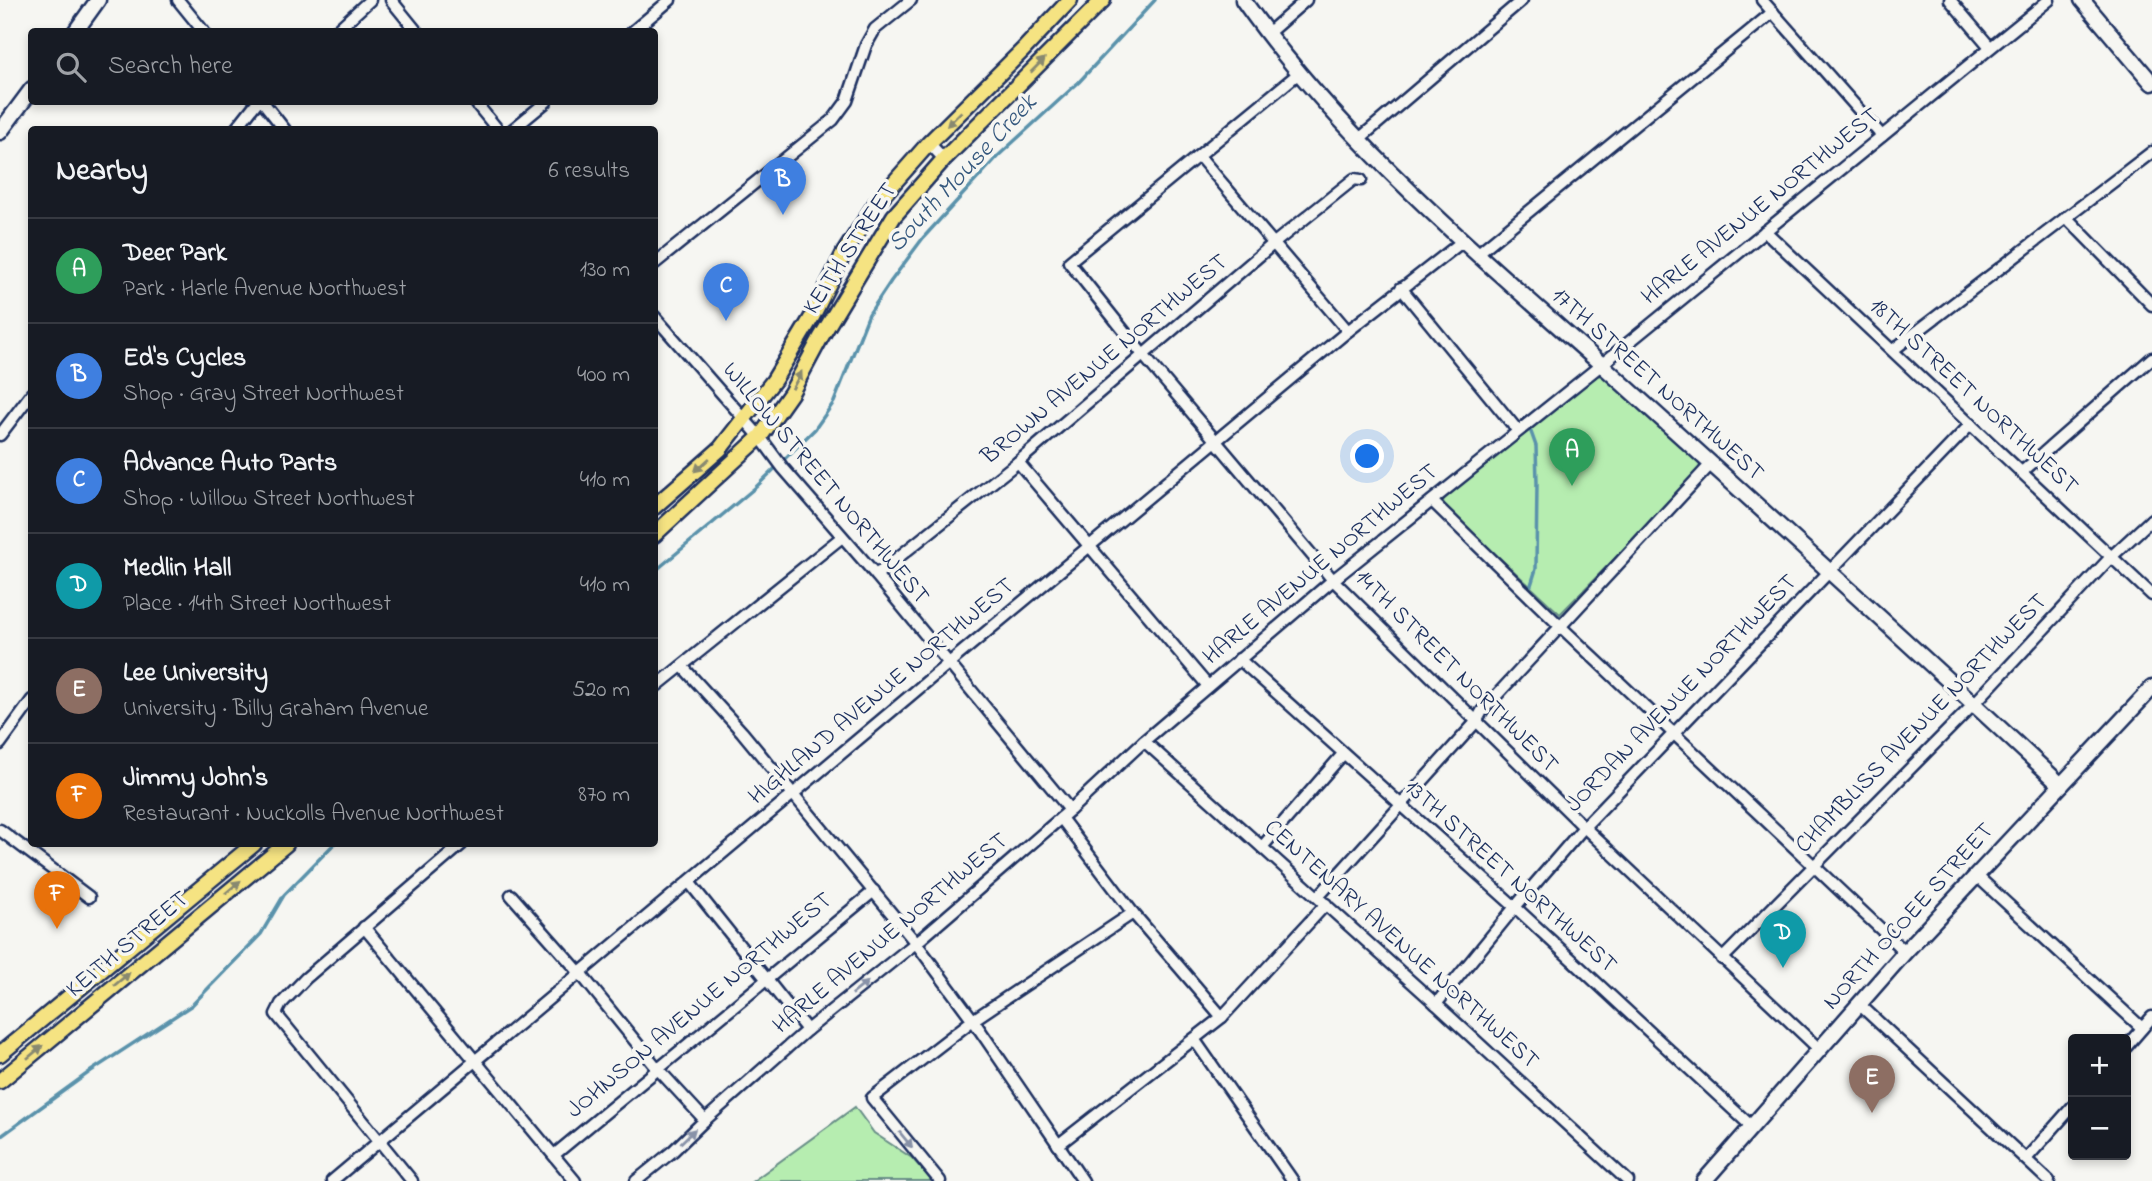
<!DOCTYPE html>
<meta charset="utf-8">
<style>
:root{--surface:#171b24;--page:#20242c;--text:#f1f3f6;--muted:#9ea1a6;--line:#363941;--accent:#1a73e8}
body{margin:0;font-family:"Indie Flower",sans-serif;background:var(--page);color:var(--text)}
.controls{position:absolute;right:21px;bottom:21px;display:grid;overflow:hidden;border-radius:7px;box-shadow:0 4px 10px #0003}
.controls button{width:63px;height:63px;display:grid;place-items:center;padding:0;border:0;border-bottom:2px solid var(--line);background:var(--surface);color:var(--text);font:35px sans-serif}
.you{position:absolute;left:1368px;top:457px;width:24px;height:24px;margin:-18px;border:5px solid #fff;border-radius:50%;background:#1a73e8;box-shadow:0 0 0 10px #1a73e833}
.badge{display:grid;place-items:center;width:46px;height:46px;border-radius:50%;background:var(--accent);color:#fff;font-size:23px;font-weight:700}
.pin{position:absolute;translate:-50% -58px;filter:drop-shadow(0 2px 4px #0008)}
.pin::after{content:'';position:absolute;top:37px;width:24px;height:21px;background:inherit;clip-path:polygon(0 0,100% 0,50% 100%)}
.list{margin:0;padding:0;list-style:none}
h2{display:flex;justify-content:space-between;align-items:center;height:91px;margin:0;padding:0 28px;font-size:30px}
h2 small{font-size:23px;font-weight:400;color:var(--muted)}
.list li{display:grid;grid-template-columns:46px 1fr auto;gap:21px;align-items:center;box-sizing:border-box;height:105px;padding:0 28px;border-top:2px solid var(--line)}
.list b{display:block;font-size:26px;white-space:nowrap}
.list p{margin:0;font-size:23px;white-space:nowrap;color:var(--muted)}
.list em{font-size:23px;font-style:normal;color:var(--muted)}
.icon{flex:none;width:38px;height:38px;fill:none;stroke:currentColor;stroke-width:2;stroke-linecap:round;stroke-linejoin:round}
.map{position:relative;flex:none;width:2152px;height:1181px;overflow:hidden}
.search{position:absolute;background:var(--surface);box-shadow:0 4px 10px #0003;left:28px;top:28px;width:630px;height:77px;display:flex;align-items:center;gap:18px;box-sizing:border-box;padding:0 24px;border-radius:7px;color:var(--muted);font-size:26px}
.panel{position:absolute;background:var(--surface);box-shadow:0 4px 10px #0003;left:28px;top:126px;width:630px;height:721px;border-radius:7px}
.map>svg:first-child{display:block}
.green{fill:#b6edb0;stroke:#688e87;stroke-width:2}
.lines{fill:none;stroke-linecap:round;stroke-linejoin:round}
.stream{stroke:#5a92ab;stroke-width:3.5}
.street-casing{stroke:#1b2f5e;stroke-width:15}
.secondary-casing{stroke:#1b2f5e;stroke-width:19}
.primary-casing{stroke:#1b2f5e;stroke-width:19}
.street{stroke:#f6f6f2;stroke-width:10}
.secondary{stroke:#f6f6f2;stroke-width:14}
.primary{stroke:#f5e382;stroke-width:14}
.oneway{fill:#888970}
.oneway2{fill:#8892a8}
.labels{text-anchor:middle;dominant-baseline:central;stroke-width:7;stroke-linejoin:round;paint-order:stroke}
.street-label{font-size:24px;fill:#1b2f5e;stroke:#f6f6f2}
.water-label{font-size:26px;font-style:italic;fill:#35587e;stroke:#f6f6f2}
</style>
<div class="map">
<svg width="2152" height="1181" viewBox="0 0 2152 1181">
<rect width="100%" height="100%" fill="#f6f6f2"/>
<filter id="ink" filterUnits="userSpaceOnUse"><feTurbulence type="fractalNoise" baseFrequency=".0143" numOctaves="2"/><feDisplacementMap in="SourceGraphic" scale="14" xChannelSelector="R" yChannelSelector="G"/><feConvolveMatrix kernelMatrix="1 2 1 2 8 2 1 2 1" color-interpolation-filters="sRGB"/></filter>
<g filter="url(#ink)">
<!-- green -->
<g class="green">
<path d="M1598,375L1607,378L1698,461L1700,466L1695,477L1560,614L1444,506L1443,501L1447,495Z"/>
<path d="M855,1107L874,1133L912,1158L932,1181H753Z"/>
</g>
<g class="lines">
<!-- stream -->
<g class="stream">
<path d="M1531,432L1536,446L1537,483L1536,569L1531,585"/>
<path d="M654,572L756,487L815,429L834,402L869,314L891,281L923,238L998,156L1079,82L1155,0"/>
<path d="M0,1137L91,1071L192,1005L261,934L284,895L334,844"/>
</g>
<defs>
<g id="street">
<path d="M178,0L204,32"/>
<path d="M391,0L417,32"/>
<path d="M1762,0L1882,136"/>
<path d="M1950,0L1990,47"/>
<path d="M335,32L370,0"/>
<path d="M632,32L670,0"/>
<path d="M1267,34L1306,0"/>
<path d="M1299,73L1069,262L1144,356L1333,580L1584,827L1819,1049"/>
<path d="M263,102L285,130"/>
<path d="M475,102L498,130"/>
<path d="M235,130L257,102"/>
<path d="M512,130L546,102"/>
<path d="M1358,140L1522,0"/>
<path d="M929,143L944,159"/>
<path d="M1199,156L1348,331"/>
<path d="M2066,217L2152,305"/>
<path d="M1765,231L2152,595"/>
<path d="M1477,254L1773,12"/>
<path d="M654,264L833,120L847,101L866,45L875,29L911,0"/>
<path d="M1401,288L1518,431"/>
<path d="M654,316L760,437L783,468L876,575L1070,810"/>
<path d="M1893,350L2152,152"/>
<path d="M0,435L32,393"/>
<path d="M1018,462L1208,686"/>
<path d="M2022,472L2152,358"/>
<path d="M1432,501L1561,627L1905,952"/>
<path d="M876,575L1018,462L1273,244L1354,179L1361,180"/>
<path d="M1239,659L1515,907L1751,1126"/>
<path d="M682,666L742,732L916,943L973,1020L1083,1181"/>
<path d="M654,688L842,537"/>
<path d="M1144,741L1436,1004L1628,1181"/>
<path d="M0,744L32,700"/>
<path d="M1061,818L1133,913L1222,1017"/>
<path d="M0,830L89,897"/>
<path d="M1262,847L1343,754"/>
<path d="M1977,876L2142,1028"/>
<path d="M689,882L807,1030"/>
<path d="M511,895L580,973L657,1068L705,1120"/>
<path d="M1318,897L1476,722L1482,711L1711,464"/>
<path d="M364,927L575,1181"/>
<path d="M1722,959L1974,704L2111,557L2152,519"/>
<path d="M1436,1004L1515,907L1584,827L1971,424"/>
<path d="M1859,1004L2049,1181"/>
<path d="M1194,1039L1293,1181"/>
<path d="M2126,1047L2152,1017"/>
<path d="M1058,1145L1222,1017L1326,904"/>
<path d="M554,1155L874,891"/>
<path d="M2026,1159L2073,1106"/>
<path d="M332,1181L949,663L1348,331L1463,241"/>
<path d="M412,1181L276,1014L281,1004L306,978L462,844"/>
<path d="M636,1181L673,1151L705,1120L807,1030L923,937L1070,810L1144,741L1333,580L1601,365L2049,0"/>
<path d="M940,1181L872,1098L973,1020L1133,913"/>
</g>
<g id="secondary">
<path d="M1243,0C1342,141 1474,251 1602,365C1756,504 1909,643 2061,785"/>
<path d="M2082,0L2152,83"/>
<path d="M75,32L98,0"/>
<path d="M0,132L32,89"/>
<path d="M1704,1181L1905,952L2152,688"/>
</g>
<g id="primary">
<path d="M654,507L720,449L774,380L812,317L844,253L877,202L929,143L1023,50L1070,0"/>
<path d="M654,535L760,437L791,393L821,337L894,216L944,159L1103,0"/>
<path d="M0,1054L254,844"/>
<path d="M0,1081L286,844"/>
</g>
</defs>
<!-- street casing -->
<use href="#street" class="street-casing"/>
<!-- secondary casing -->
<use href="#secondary" class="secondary-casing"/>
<!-- primary casing -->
<use href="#primary" class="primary-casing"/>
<!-- street -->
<use href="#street" class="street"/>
<!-- secondary -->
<use href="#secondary" class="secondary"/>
<!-- primary -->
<use href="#primary" class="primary"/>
</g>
<!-- one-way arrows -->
<defs><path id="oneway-solid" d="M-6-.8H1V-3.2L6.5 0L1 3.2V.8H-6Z" transform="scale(1.75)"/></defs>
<g class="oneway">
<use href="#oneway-solid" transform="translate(1038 65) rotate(-45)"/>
<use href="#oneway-solid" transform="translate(954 119) rotate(135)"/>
<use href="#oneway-solid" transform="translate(797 380) rotate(-62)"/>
<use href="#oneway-solid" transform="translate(702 465) rotate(138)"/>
<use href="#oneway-solid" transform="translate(233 887) rotate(-40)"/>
<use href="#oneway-solid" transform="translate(122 979) rotate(-40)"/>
<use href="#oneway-solid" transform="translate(35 1052) rotate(-40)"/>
</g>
<g class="oneway2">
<use href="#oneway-solid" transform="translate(860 988) rotate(-39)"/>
<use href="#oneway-solid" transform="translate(688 1136) rotate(-44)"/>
<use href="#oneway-solid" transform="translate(906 1140) rotate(51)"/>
</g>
</g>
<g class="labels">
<!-- street labels -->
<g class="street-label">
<text transform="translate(1761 207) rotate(-39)">HARLE AVENUE NORTHWEST</text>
<text transform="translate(851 249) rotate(-57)">KEITH STREET</text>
<text transform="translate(1105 360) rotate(-40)">BROWN AVENUE NORTHWEST</text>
<text transform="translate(1657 385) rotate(42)">17TH STREET NORTHWEST</text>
<text transform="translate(1973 397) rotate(43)">18TH STREET NORTHWEST</text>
<text transform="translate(825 484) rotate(50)">WILLOW STREET NORTHWEST</text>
<text transform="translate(1321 565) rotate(-40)">HARLE AVENUE NORTHWEST</text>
<text transform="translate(1456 672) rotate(45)">14TH STREET NORTHWEST</text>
<text transform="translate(882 692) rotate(-40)">HIGHLAND AVENUE NORTHWEST</text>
<text transform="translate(1682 694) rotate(-46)">JORDAN AVENUE NORTHWEST</text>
<text transform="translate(1922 724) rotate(-46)">CHAMBLISS AVENUE NORTHWEST</text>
<text transform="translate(1510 877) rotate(42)">13TH STREET NORTHWEST</text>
<text transform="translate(1909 917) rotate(-48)">NORTH OCOEE STREET</text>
<text transform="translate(891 934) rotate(-40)">HARLE AVENUE NORTHWEST</text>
<text transform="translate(128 945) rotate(-40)">KEITH STREET</text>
<text transform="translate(1401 945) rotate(42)">CENTENARY AVENUE NORTHWEST</text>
<text transform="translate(700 1006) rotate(-40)">JOHNSON AVENUE NORTHWEST</text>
</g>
<!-- water labels -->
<g class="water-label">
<text transform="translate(963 174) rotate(-47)">South Mouse Creek</text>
</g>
</g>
</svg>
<div class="controls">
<button>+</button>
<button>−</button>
</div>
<div class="you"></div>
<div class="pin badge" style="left:1572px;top:486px;background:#2e9e5b">A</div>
<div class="pin badge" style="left:783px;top:215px;background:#3f7fe0">B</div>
<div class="pin badge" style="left:726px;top:321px;background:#3f7fe0">C</div>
<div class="pin badge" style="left:1783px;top:968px;background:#0f9aa8">D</div>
<div class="pin badge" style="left:1872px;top:1113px;background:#8d6e63">E</div>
<div class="pin badge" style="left:57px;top:929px;background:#e8710a">F</div>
<div class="search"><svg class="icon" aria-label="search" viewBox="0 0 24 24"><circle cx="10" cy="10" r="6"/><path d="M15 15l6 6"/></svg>Search here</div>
<section class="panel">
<h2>Nearby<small>6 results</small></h2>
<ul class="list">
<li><span class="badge" style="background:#2e9e5b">A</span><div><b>Deer Park</b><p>Park · Harle Avenue Northwest</p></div><em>130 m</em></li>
<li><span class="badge" style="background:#3f7fe0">B</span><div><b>Ed's Cycles</b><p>Shop · Gray Street Northwest</p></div><em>400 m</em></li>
<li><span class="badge" style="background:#3f7fe0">C</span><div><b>Advance Auto Parts</b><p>Shop · Willow Street Northwest</p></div><em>410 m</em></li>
<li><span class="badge" style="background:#0f9aa8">D</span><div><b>Medlin Hall</b><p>Place · 14th Street Northwest</p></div><em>410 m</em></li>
<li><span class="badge" style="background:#8d6e63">E</span><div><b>Lee University</b><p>University · Billy Graham Avenue</p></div><em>520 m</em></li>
<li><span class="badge" style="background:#e8710a">F</span><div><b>Jimmy John's</b><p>Restaurant · Nuckolls Avenue Northwest</p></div><em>870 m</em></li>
</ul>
</section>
</div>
